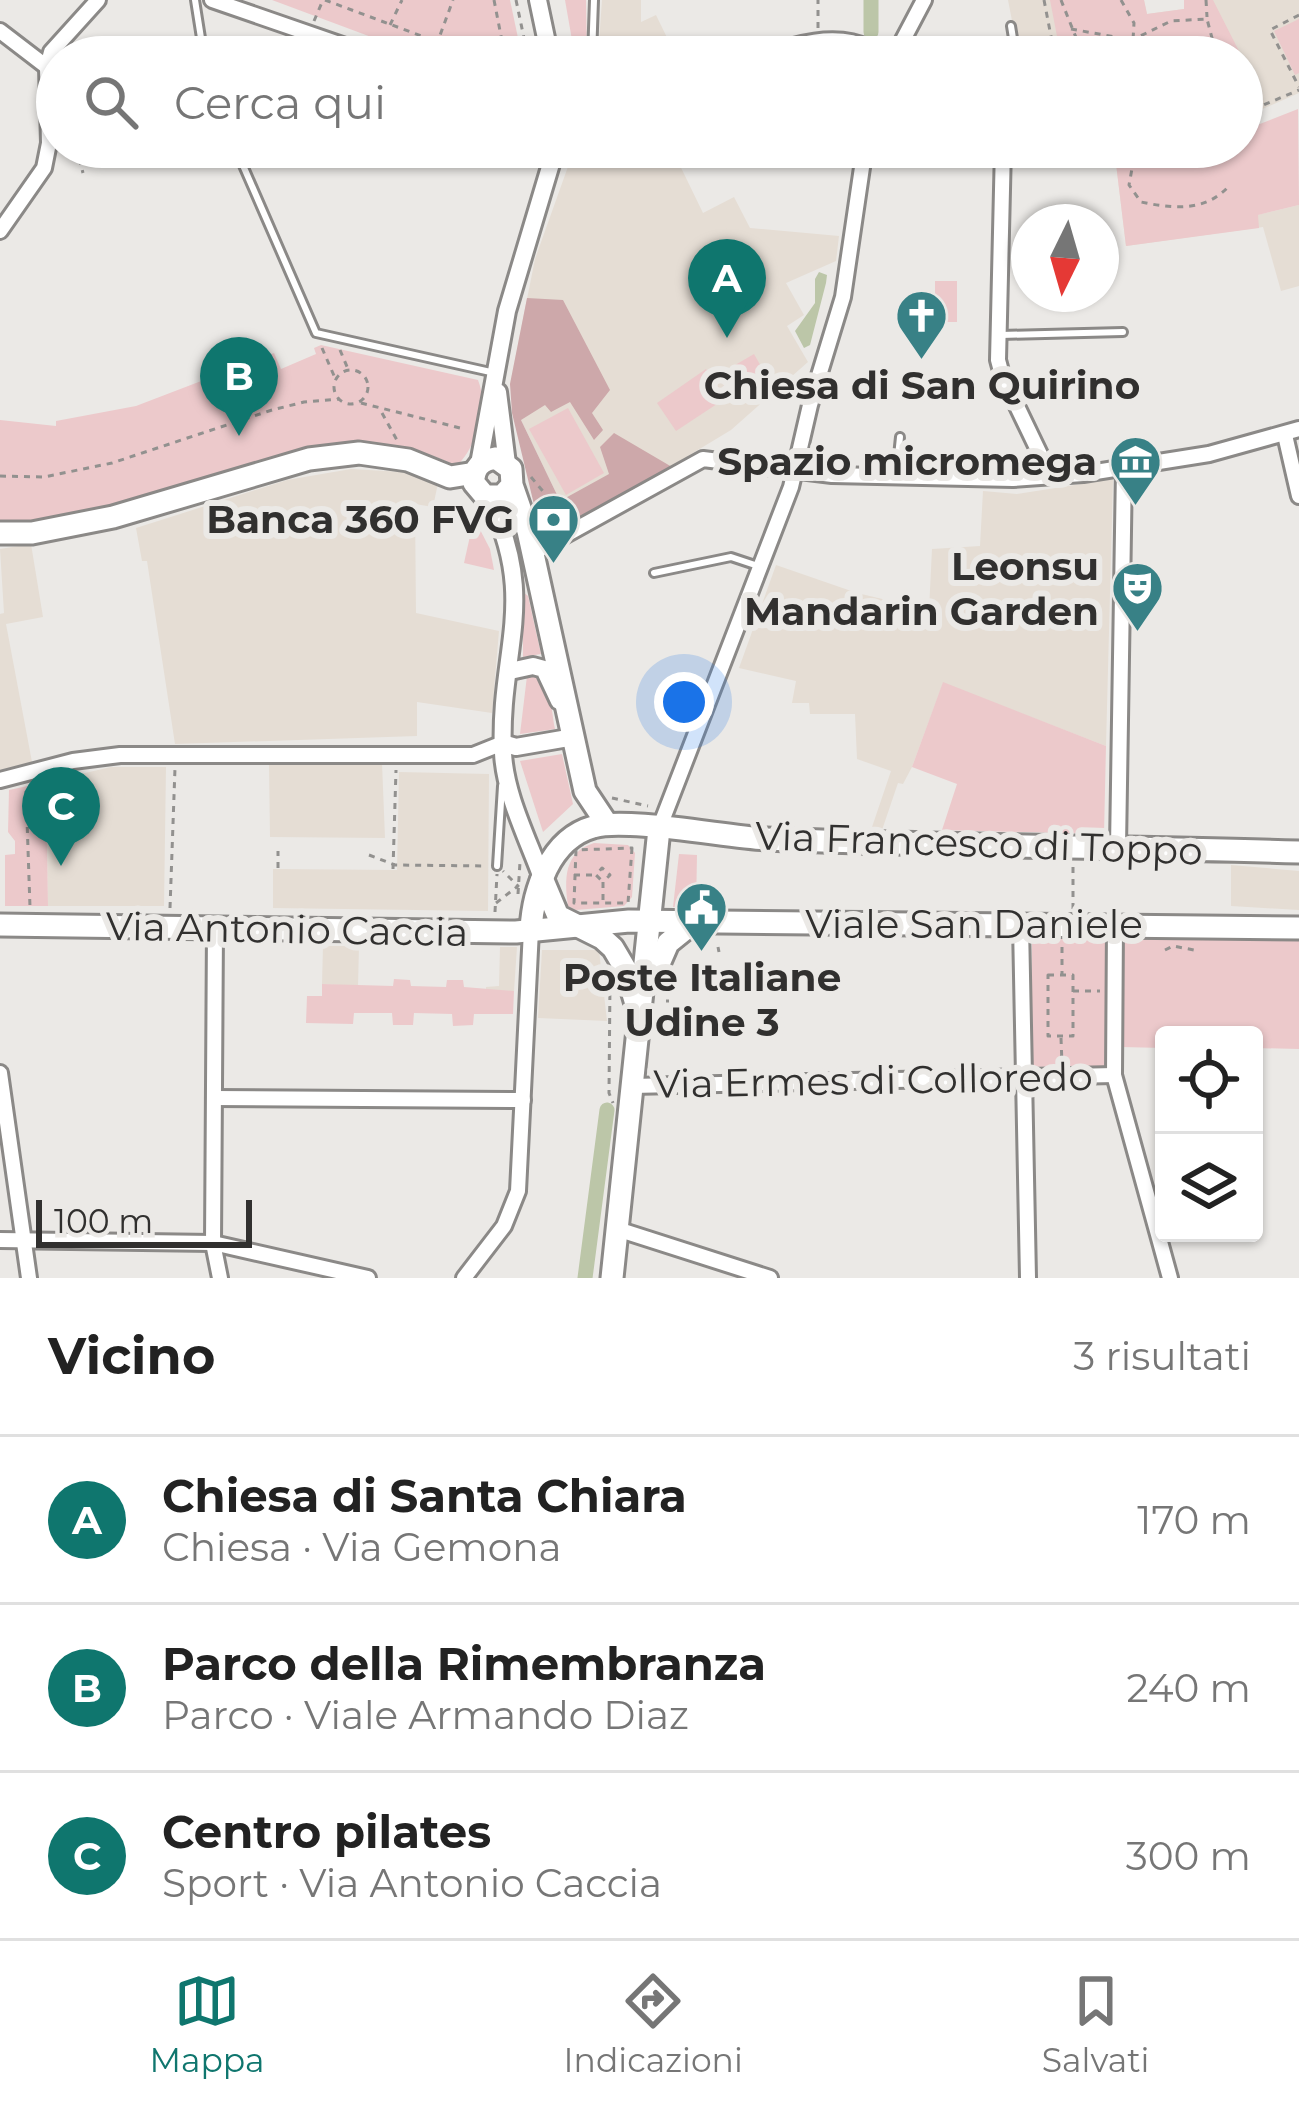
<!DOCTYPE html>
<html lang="it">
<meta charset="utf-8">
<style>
:root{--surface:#fff;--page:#f6f6f6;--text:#222;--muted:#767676;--line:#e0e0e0;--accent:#0f766e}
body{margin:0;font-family:Montserrat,sans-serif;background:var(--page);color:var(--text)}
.controls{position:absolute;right:36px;bottom:36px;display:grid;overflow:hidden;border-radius:12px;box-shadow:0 3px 9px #0004}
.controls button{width:108px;height:108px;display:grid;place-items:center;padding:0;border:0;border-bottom:3px solid var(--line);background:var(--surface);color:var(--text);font:60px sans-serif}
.compass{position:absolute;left:1011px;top:204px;width:108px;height:108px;border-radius:50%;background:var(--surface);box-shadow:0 3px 9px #0004;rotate:185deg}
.scale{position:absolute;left:36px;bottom:30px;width:216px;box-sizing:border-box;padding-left:12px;border:6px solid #31302f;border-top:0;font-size:33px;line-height:42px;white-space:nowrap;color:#31302f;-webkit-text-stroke:9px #ebe9e6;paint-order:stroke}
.you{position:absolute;left:684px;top:702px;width:42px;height:42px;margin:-30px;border:9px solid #fff;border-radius:50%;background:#1a73e8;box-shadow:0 0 0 18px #1a73e833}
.badge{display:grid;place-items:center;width:78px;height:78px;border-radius:50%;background:var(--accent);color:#fff;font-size:39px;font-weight:700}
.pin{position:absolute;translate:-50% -99px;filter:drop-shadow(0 3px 6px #0008)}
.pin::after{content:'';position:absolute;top:63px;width:42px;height:36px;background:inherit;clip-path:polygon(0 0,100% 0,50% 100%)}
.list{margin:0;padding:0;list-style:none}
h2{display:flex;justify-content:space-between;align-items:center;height:156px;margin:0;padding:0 48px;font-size:51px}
h2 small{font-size:39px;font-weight:400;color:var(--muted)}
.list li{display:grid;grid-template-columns:78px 1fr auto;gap:36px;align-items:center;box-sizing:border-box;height:168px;padding:0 48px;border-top:3px solid var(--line)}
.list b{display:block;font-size:45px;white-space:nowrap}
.list p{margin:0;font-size:39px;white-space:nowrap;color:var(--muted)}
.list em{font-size:39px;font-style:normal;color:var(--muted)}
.icon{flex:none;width:66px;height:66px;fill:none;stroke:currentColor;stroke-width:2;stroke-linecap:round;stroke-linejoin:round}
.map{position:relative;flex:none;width:1299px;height:1278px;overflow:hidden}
.search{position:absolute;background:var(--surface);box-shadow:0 3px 9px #0004;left:36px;right:36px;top:36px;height:132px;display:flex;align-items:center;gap:30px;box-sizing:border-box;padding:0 42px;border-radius:66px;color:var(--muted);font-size:45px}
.sheet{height:660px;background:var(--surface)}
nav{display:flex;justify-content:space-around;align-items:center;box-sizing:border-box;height:168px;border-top:3px solid var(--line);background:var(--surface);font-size:33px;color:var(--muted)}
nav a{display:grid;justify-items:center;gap:6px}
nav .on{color:var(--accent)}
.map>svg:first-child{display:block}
.built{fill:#e5ddd4}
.green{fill:#ecc9cb}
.forest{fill:#cda8aa}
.water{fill:#bcc6a8}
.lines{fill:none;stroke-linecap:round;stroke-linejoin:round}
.canal{stroke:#bcc6a8;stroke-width:15}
.service-casing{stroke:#8b8987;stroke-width:12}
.minor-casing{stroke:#8b8987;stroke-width:20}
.tertiary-casing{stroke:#8b8987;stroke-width:22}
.primary-casing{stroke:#8b8987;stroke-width:27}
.path{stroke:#92918f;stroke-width:3;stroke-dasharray:6 6;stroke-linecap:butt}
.service{stroke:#fff;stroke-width:6}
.minor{stroke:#fff;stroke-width:14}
.tertiary{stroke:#fff;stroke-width:16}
.primary{stroke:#fff;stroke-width:21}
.labels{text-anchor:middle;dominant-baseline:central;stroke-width:12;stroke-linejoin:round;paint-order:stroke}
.poi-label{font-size:39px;font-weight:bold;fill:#31302f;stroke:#ebe9e6;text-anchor:end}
.street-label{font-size:39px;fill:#31302f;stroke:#ebe9e6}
</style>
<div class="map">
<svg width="1299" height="1278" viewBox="0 0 1299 1278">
<rect width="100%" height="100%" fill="#ebe9e6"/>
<!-- built -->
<g class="built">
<path d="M602,0H641V22L656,15L675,54L598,57Z"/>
<path d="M1008,0H1144L1147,14L1184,9V0H1299V93L1242,118V57H1019Z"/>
<path d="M611,147H671L703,213L734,197L750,228L839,236L836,261L786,283L804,315L787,326L808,362L731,430L572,526L521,420L510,384L535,259L570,161Z"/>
<path d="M1114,147H1242L1257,215L1299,205V286L1281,291L1263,227L1126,246Z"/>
<path d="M351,469L403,472L438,483L433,507L415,504L416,613L499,631L492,713L417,702V736L175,744L147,561H142L136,528L287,480Z"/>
<path d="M1113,479L1106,746L943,683L912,767L903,784L898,783L882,830H871L891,771L857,759L855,714H810L809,703H792L796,681L739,668L776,565L857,593L929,610L932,549L980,546L983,491L1017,494Z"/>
<path d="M31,544L43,617L6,624L32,762L0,770V614L4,613L0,549Z"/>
<path d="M382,763L385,838L270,837L269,765Z"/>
<path d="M111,767H166L164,906H48L46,782Z"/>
<path d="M399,772L489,774L488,911L273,908V869L397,870Z"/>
<path d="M1231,865L1299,871V910L1231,906Z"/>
<path d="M323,946H359L358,986L322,984Z"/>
<path d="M500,947H517L514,991H486V987L499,986Z"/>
<path d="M542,950H599L607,1021L538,1018Z"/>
</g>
<!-- green -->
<g class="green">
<path d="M272,0H510L522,57H425Z"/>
<path d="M565,0H586L587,57H575Z"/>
<path d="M1050,0H1144L1147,14L1184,9V0H1213L1242,57H1061Z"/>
<path d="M1299,19V73L1295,75L1274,31Z"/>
<path d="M1298,109L1299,205L1258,215L1259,228L1126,246L1114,147H1242V131Z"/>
<rect x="935" y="281" width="22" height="41"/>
<path d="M321,345L478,380C489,407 477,445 457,466C411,443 360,440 310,447L60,519L0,521V420L56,426V421L136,406L274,353L281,369L316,354L314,348Z"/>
<path d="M754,354L766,375L730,396L718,375Z"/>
<path d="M706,369L726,398L676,431L657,403Z"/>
<path d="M568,408L604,473L566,495L529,429Z"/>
<path d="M474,518L490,549L494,570L464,563Z"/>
<path d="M523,592L528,596L541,654L523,657Z"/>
<path d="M532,674C552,683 551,709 555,729L520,734L527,676Z"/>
<path d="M943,682L1106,746L1104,834L942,830L957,784L912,767Z"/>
<path d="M562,754L573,804L543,832L520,761Z"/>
<path d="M46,782L48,906H5V855L15,854V841L8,832L9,790Z"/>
<path d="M594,843L628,845L635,853L632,897L624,906L576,910L568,906C564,879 564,852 594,843Z"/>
<path d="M679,854L697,855L696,908L673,907Z"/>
<path d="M1032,936H1107L1105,1066L1031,1067Z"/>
<path d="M1120,937L1299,938V1049L1254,1048V1035H1164V1048L1121,1047Z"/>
<path d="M394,979L410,980L411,986L446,987L447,980H463L464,987L514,991L513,1014H474L473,1025L453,1026L452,1014L414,1013L413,1025H393L392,1013H354L353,1024L306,1023L307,996H322V984L393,986Z"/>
</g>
<!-- forest -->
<path class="forest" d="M527,298L563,300L610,390L592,413L603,430L594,440L570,402L551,412L545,405L521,420L560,501L609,474L600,447L614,433L672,467L543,542L512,413L510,384Z"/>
<!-- water -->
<path class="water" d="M819,272L827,275L826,283L810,345L804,348L795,331L815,303V279Z"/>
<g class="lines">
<!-- canal -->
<g class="canal">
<path d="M871,32V0"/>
<path d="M585,1278L607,1110"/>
</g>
<defs>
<g id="service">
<path d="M195,0L204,57"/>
<path d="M1011,26L1016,57"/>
<path d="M592,57L594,0"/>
<path d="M235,147L316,333L495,373"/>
<path d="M1001,335L1123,332"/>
<path d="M896,475L900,437"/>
<path d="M654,573L731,557L758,566"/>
<path d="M497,866L502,786"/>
</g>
<g id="minor">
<path d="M212,0L377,57"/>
<path d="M0,31L47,67"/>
<path d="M762,57C792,44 837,32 868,48L870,57"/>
<path d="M894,57L924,0"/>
<path d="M1003,147L998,360L1002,375L1050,475"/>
<path d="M0,231L44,168L49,143L47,67L51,52L98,0"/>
<path d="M1285,435L1299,496"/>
<path d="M533,553L703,459L832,475L1013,479L1083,474L1209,454L1299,429"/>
<path d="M0,780L73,761L120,755H473L503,743"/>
<path d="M659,829L791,487L810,405L843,297L865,147"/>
<path d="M1118,847L1124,468"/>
<path d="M1021,925L1028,1278"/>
<path d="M1115,925L1114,1075L1170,1278"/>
<path d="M215,929L213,1243L220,1278"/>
<path d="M0,1073L29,1278"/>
<path d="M632,1086L1114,1075"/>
<path d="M214,1098L523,1100"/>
<path d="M617,1229L770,1278"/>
<path d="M0,1240L213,1243L368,1278"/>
<path d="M464,1278L504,1226L518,1191L531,930"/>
</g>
<g id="tertiary">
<path d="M538,0L550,57"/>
<path d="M498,392L507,464"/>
<path d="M479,464L507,311L556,147"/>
<path d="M488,497C540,600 498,652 503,753C505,795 528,839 542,878"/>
<path d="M510,671L533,666L544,669L559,701"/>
<path d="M503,743L516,747L574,737L571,730"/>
</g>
<g id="primary">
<path d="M512,485L502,496H485L474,483C473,468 481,460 496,458L511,469L512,485L528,531L585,791L607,824"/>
<path d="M0,533H32L113,517L309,459L359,453L408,460L450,477L475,473"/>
<path d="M542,878L558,916L602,938L613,948L626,970L636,1004"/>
<path d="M0,925L516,932L629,921L1299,928"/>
<path d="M531,930C533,891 550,839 593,827C624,817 727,837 766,839C944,846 1122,847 1299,852"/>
<path d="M651,982L668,943L694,922"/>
<path d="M612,1278L659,829"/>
</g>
</defs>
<!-- service casing -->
<use href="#service" class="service-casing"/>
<!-- minor casing -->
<use href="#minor" class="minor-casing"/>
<!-- tertiary casing -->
<use href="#tertiary" class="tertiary-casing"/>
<!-- primary casing -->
<use href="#primary" class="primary-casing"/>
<!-- path -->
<g class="path">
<path d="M325,0L459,50L487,57"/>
<path d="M494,0L502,41L500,57"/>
<path d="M516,0L528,57"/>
<path d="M1044,0L1055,57"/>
<path d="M1061,0L1079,45L1075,57"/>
<path d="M1121,0L1134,23L1132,57"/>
<path d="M1206,0L1207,17"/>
<path d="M1299,15L1270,30L1299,87"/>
<path d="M314,21L323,0"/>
<path d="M390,25L402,0"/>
<path d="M818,28V0"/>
<path d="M1071,29L1132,40L1171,21L1207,19L1217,57"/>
<path d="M432,57L453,0"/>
<path d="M1242,114L1299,90"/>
<path d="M76,147L83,173"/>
<path d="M917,147L987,148"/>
<path d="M1136,147L1129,185L1141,202C1174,209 1206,212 1230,185"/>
<path d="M1228,147L1229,150"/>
<path d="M322,348L335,378"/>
<path d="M340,350L348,369"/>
<circle cx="351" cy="387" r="17"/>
<path d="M361,403L460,428"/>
<path d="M382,413L398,442"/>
<path d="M0,476L44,477L112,463L272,410L304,402L339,399"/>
<path d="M531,477L567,520"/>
<path d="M26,791L30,907"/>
<path d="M612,798L648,806"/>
<path d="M632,848L628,903H574L576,850Z"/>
<path d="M369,855L395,865L487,866"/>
<path d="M278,868V851"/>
<path d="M393,869L396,770"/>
<path d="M574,875H594"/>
<path d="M518,894L520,862"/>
<path d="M603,900V882L610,875L602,868L596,875L603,882"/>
<path d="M496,903L518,886L503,871"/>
<path d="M170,908L175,768"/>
<path d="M1073,909V865"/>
<path d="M495,912L497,874"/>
<path d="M718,947L719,952"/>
<path d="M1062,947V975"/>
<path d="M1165,950L1173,946L1194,950"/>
<rect x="1048" y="975" width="25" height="61"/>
<path d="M610,982L609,1093L613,1103"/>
<path d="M1073,991H1100"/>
<path d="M666,1001H669"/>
<path d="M1061,1038L1062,1064"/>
</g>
<!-- service -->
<use href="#service" class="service"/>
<!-- minor -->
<use href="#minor" class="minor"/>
<!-- tertiary -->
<use href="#tertiary" class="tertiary"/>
<!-- primary -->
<use href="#primary" class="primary"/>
</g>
<!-- icons -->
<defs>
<symbol id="church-pin" viewBox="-11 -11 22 30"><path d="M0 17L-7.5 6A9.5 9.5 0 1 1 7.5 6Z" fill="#388186" stroke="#ebe9e6"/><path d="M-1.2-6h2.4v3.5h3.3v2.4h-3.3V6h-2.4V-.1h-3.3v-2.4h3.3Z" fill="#fff"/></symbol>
<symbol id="museum-pin" viewBox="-11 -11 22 30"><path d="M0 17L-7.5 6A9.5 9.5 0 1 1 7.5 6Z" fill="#388186" stroke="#ebe9e6"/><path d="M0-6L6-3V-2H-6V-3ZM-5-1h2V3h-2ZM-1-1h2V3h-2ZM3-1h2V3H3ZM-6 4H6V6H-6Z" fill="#fff"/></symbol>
<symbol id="bank-pin" viewBox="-11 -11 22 30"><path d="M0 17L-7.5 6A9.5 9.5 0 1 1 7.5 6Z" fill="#388186" stroke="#ebe9e6"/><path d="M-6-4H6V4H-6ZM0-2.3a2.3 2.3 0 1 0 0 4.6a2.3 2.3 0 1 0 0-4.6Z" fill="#fff"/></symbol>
<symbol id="theatre-pin" viewBox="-11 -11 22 30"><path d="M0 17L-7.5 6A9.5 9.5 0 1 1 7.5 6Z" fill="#388186" stroke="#ebe9e6"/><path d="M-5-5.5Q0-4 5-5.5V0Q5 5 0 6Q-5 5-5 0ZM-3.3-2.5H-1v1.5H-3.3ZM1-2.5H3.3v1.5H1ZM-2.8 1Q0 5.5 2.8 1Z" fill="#fff"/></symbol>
<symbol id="civic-pin" viewBox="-11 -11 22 30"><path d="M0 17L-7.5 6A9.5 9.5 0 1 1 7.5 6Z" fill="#388186" stroke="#ebe9e6"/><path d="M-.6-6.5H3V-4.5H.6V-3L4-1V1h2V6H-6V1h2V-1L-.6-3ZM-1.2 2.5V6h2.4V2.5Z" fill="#fff"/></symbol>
</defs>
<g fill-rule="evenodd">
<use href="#church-pin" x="892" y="286" width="59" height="81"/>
<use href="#museum-pin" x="1106" y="432" width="59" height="81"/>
<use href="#bank-pin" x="524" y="490" width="59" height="81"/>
<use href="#theatre-pin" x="1108" y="558" width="59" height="81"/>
<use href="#civic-pin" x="672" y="878" width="59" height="81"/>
</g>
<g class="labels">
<!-- poi labels -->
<g class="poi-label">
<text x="922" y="385" text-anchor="middle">Chiesa di San Quirino</text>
<text x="1097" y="461">Spazio micromega</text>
<text x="514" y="519">Banca 360 FVG</text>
<text x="1099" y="566">Leonsu<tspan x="1099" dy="45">Mandarin Garden</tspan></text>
<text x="702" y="977" text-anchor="middle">Poste Italiane<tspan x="702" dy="45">Udine 3</tspan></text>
</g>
<!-- street labels -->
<g class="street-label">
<text transform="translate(979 843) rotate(2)">Via Francesco di Toppo</text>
<text x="974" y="924">Viale San Daniele</text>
<text transform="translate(287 929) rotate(1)">Via Antonio Caccia</text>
<text transform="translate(873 1080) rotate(-1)">Via Ermes di Colloredo</text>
</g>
</g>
</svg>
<div class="controls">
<button><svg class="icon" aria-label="locate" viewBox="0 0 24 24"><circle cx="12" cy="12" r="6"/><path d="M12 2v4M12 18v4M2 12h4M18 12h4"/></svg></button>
<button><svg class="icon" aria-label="layers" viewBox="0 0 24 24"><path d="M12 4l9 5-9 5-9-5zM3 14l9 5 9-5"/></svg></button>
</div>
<svg class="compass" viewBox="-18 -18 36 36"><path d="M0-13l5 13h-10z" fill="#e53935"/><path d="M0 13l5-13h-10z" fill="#767676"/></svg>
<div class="scale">100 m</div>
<div class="you"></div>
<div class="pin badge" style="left:727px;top:338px">A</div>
<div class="pin badge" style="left:239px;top:436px">B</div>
<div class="pin badge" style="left:61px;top:866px">C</div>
<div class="search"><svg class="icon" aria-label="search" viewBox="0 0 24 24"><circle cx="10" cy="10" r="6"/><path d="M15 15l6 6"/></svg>Cerca qui</div>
</div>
<section class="sheet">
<h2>Vicino<small>3 risultati</small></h2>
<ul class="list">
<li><span class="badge">A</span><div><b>Chiesa di Santa Chiara</b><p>Chiesa · Via Gemona</p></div><em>170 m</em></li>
<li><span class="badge">B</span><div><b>Parco della Rimembranza</b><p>Parco · Viale Armando Diaz</p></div><em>240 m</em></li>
<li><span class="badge">C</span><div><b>Centro pilates</b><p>Sport · Via Antonio Caccia</p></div><em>300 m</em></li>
</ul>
</section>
<nav>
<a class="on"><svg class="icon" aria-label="map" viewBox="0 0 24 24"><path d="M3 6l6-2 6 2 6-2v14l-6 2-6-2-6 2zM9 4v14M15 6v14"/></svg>Mappa</a>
<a><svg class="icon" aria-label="directions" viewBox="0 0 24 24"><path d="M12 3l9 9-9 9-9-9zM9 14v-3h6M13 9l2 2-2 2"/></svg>Indicazioni</a>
<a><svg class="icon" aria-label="saved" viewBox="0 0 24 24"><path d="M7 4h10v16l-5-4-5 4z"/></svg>Salvati</a>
</nav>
